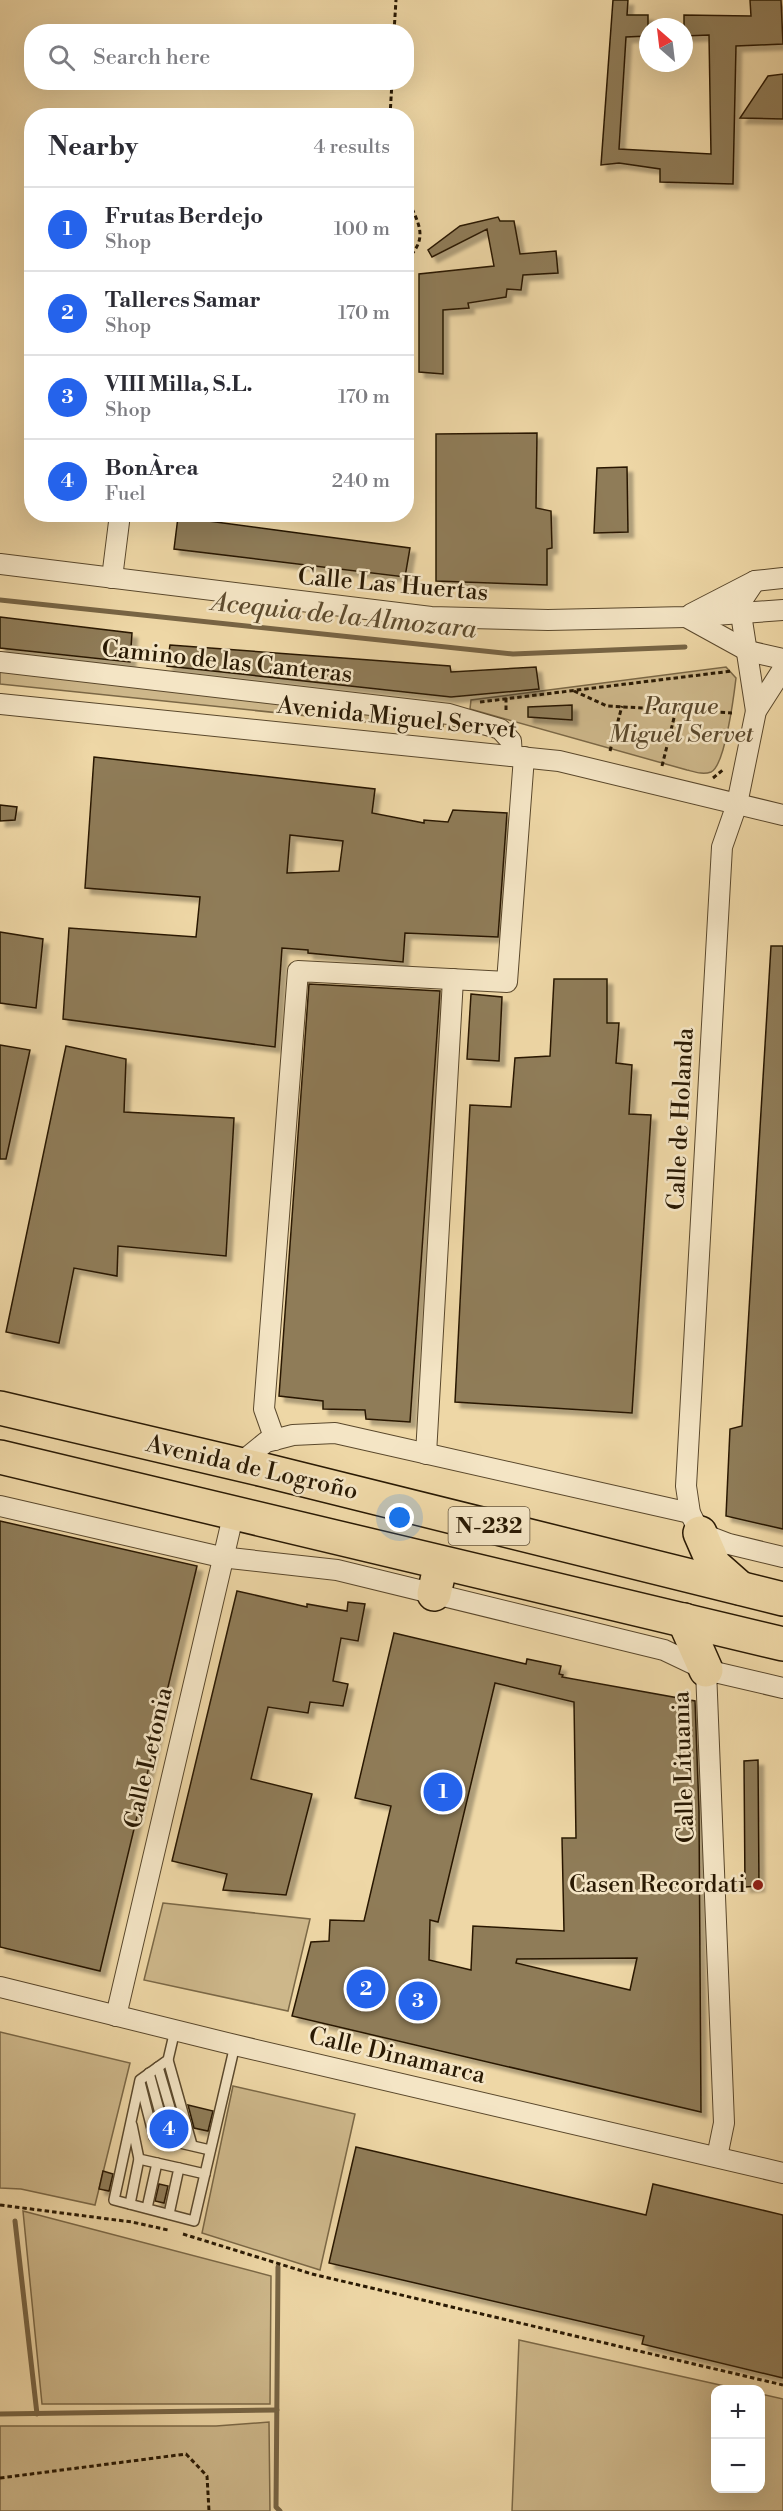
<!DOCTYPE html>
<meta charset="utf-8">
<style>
:root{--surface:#fff;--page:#f2f2f3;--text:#2b2b33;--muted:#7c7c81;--line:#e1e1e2;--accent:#2563eb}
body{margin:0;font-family:"Libre Bodoni",serif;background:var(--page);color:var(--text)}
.controls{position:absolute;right:18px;bottom:18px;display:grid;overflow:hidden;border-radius:12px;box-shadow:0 6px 24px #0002}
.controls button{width:54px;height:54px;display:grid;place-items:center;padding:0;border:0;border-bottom:2px solid var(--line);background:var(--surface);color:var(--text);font:30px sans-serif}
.compass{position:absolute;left:639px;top:18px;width:54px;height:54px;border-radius:50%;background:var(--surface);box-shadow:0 6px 24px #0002;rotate:332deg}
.you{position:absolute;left:400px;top:1518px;width:21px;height:21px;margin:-15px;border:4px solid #fff;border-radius:50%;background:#1a73e8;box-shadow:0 0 0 9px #1a73e833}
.badge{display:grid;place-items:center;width:39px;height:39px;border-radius:50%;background:var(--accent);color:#fff;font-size:20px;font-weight:700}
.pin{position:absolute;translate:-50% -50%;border:3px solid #fff;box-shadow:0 2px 6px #0006}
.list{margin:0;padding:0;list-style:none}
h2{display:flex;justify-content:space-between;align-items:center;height:78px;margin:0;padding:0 24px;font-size:26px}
h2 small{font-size:20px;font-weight:400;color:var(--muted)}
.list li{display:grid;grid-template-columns:39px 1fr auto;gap:18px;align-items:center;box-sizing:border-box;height:84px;padding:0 24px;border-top:2px solid var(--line)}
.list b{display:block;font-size:22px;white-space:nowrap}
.list p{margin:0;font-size:20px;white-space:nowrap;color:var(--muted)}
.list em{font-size:20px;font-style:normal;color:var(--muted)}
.icon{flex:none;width:33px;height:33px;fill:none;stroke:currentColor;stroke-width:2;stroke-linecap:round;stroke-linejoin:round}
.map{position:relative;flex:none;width:783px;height:2511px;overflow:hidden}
.search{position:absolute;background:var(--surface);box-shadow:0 6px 24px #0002;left:24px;top:24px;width:390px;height:66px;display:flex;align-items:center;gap:15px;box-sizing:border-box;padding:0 21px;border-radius:24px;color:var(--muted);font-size:22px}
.panel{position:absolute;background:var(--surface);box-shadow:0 6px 24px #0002;left:24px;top:108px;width:390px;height:414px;border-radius:24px}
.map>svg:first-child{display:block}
.green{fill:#cdb78a;stroke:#7b6846;stroke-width:1.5}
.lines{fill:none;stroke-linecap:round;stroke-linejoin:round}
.stream{stroke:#776444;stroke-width:5}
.building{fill:#8f7c58;stroke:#291903;stroke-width:1.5;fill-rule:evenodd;filter:url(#shadow)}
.lane-casing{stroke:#5a482c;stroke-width:12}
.street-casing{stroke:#5a482c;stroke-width:22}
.highway-casing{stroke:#291903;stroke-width:36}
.path{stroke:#291903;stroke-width:3;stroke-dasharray:4.5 3;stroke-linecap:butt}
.lane{stroke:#f4e5c5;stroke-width:9}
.street{stroke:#f4e5c5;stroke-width:20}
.highway{stroke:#eed7a6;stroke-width:33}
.poi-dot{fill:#8f2418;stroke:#f4e5c5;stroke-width:2}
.labels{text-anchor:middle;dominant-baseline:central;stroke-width:5;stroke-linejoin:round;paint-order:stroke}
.shield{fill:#f4e5c5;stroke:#66563d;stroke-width:1.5}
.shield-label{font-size:22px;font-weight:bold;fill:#291903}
.street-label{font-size:24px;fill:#291903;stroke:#f4e5c5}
.park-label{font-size:24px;font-style:italic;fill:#5a482c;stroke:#f4e5c5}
.poi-label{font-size:24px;fill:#291903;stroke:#f4e5c5;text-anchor:end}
.water-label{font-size:26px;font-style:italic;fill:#5d4b2e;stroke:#f4e5c5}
</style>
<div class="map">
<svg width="783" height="2511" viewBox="0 0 783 2511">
<defs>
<filter id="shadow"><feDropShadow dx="5.5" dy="5.5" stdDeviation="1.5" flood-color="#0004"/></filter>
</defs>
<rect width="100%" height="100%" fill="#eed7a6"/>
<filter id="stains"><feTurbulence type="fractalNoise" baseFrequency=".00333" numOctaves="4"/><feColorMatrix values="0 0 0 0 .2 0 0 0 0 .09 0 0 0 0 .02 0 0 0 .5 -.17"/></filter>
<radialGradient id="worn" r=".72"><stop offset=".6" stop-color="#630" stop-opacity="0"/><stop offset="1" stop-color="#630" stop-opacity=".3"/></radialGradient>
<!-- green -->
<g class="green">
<path d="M0,665L444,715L443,730L0,684Z"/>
<path d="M726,667L736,678C734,695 725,766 711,772C703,775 695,772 687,770L470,709L471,700Z"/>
<path d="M163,1903L310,1919L288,2011L144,1980Z"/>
<path d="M0,2032L130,2063L95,2205L21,2189L0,2188Z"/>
<path d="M233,2086L355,2114L320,2270L202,2233Z"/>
<path d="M23,2211L271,2276L270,2404H42Z"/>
<path d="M519,2340L738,2389L716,2390V2488H760L761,2394L783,2399V2511H512Z"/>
<path d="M269,2422L270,2511H0V2426H216Z"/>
</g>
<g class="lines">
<!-- stream -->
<g class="stream">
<path d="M0,600L513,654L685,647"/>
<path d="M15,2221L37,2414"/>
<path d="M278,2267L276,2507L280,2511"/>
<path d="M0,2414L277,2410"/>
</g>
</g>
<!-- building -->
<g class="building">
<path d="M613,0H628L627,15H648V36L626,37L619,149L711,154L709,35L684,36V15L751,16L750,0H781L783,44L736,46L733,184L660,182V169L619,163L601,165Z"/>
<path d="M783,74V119L740,118L768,76Z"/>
<path d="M498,217L500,221H514L520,254L556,251L558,273L523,275L521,290L507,289L506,297L468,303L469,308L443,310V374L419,372V274L494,266L487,229L432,257L428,250L460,226Z"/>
<path d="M537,433L536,508L551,511L552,548L547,549V585L436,581V434Z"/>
<path d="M627,467L628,532L594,533L597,468Z"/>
<path d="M178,517L410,548L405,577L174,549Z"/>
<path d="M0,617L132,633L130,662L0,648Z"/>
<path d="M170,645L450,666L451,672L536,667L539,689L451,697L167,666Z"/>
<path d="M572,705V720L528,717V707Z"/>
<path d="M94,757L375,789L372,813L424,823V820L448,822L453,810L507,813L498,937L405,933L403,962L308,953V950L282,948L275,1047L63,1019L69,928L196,937L200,897L85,888ZM290,835L343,841L339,871L287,873Z"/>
<path d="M0,805L17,807L15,820L0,821Z"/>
<path d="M0,932L43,939L36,1008L0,1003Z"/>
<path d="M771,946H783V1529L726,1516L730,1429L742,1426Z"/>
<path d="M554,979H607V1023H619L616,1063L632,1065L629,1114L651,1115L632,1413L455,1402L470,1105L511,1107L515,1058L550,1056Z"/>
<path d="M309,984L440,991L410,1422L366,1419L365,1410L323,1409V1401L279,1396Z"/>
<path d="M471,994L502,997L499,1061L467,1059Z"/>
<path d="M0,1045L30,1050L6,1159H0Z"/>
<path d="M66,1046L126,1059L124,1112L234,1118L226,1256L118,1246L117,1276L74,1268L59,1343L6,1332Z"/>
<path d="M0,1521L197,1566L100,1971L0,1947Z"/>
<path d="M237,1591L307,1607V1604L347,1611L348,1602L365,1604L358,1641L341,1638L333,1681L348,1684L343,1706L310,1702L308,1713L268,1707L251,1779L312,1794L286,1895L223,1890L227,1874L172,1861Z"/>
<path d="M394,1633L526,1664L527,1659L561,1666L559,1674L563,1675L562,1677L695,1701L699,1811L701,2112L292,2016L311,1942L329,1941L330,1920L364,1921L391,1806L355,1798ZM495,1683L574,1702L576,1838H562L564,1931L473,1926L471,1970L429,1960L430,1920L438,1922ZM637,1958L630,1990L516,1963L517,1959Z"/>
<path d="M758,1760L759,1886L745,1887L744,1761Z"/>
<path d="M188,2105L213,2111L208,2131L194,2128Z"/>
<path d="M356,2147L646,2215L653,2184L783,2215V2378L642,2344L644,2336L329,2263Z"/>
<path d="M103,2171L113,2174L109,2191L99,2189Z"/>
<path d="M159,2184L168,2186L164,2203L155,2201Z"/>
</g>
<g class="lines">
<defs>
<g id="lane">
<path d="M175,2030L168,2060L140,2080L114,2200L194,2221L235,2045"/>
<path d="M168,2060L192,2145"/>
<path d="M158,2067L180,2142"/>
<path d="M149,2073L167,2139"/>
<path d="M140,2082L154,2137L210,2150"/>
<path d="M132,2125L139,2159L179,2168L169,2214"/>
<path d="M179,2168L205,2174"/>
<path d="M130,2204L139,2159"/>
<path d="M147,2208L157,2163"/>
</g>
<g id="street">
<path d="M0,564L431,617L548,620L686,617L783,610"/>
<path d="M112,578L120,514"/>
<path d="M755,581L743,599L741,614L756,711"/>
<path d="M691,614L755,581L783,578"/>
<path d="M688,618L748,651L783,659"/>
<path d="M0,662L449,714L500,729L511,741L512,756"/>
<path d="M783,669L756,711L737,804L722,847L686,1486L690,1513L700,1533L729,1544L783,1557"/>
<path d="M0,704L559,761L783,815"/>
<path d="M275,1440L264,1409L298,971L507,982L524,757"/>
<path d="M426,1454L453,979"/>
<path d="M239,1464L266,1442L293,1435L335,1433L690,1513"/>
<path d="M0,1506L221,1557L337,1570L664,1650L706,1670L783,1688"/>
<path d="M706,1670L724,2123L717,2157"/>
<path d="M0,1987L235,2045L783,2173"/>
<path d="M116,2016L234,1512"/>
</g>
<g id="highway">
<path d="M0,1408L264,1470L783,1599"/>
<path d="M0,1457L783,1644"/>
<path d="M700,1533L714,1565L740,1588"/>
<path d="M434,1594L441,1563"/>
<path d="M684,1620L706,1670"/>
</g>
</defs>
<!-- lane casing -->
<use href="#lane" class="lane-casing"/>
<!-- street casing -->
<use href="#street" class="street-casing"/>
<!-- highway casing -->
<use href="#highway" class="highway-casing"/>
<!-- path -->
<g class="path">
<path d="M394,32L396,0"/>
<path d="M390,116L392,82"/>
<path d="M406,195C417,222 431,237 406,260"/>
<path d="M574,691L607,706L732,713"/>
<path d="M506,698V711"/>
<path d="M480,702L732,671"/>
<path d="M610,751L622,706"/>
<path d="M662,766L676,710"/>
<path d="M713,778L724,769"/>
<path d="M0,2205L132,2222L168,2230"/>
<path d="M183,2234L312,2274L783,2385"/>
<path d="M0,2478L186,2454L207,2476L209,2511"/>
</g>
<!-- lane -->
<use href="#lane" class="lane"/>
<!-- street -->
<use href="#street" class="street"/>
<!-- highway -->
<use href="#highway" class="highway"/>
</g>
<!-- markers -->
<circle class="poi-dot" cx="758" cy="1885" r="6"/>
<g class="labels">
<!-- shield labels -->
<rect class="shield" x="448.5" y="1507" width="81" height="38" rx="4.5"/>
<g class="shield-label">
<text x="489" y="1526">N-232</text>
</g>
<!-- street labels -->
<g class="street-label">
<text transform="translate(393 585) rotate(5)">Calle Las Huertas</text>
<text transform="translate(227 662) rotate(6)">Camino de las Canteras</text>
<text transform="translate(397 718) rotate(6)">Avenida Miguel Servet</text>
<text transform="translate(681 1119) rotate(-87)">Calle de Holanda</text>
<text transform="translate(252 1468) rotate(13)">Avenida de Logroño</text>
<text transform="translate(149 1758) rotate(-77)">Calle Letonia</text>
<text transform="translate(684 1767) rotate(-92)">Calle Lituania</text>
<text transform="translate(397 2056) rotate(13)">Calle Dinamarca</text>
</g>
<!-- park labels -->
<g class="park-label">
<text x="681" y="707">Parque<tspan x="681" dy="28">Miguel Servet</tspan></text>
</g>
<!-- poi labels -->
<g class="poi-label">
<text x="746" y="1885">Casen Recordati</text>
</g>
<!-- water labels -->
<g class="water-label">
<text transform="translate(344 616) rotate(6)">Acequia de la Almozara</text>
</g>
</g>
<rect width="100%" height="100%" filter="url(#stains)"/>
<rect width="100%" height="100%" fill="url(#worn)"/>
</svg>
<div class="controls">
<button>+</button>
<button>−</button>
</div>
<svg class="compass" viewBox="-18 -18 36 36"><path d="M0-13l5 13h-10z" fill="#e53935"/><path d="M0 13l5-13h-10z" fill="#7c7c81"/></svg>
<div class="you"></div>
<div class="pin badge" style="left:443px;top:1792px">1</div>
<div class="pin badge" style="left:366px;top:1989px">2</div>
<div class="pin badge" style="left:418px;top:2001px">3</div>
<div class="pin badge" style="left:169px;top:2129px">4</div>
<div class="search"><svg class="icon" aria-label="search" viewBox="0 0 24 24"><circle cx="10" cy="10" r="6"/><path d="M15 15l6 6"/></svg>Search here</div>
<section class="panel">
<h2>Nearby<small>4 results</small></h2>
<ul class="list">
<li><span class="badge">1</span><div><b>Frutas Berdejo</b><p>Shop</p></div><em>100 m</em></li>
<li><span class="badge">2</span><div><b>Talleres Samar</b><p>Shop</p></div><em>170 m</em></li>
<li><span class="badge">3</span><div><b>VIII Milla, S.L.</b><p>Shop</p></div><em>170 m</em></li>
<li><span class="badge">4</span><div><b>BonÀrea</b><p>Fuel</p></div><em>240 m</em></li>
</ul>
</section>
</div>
